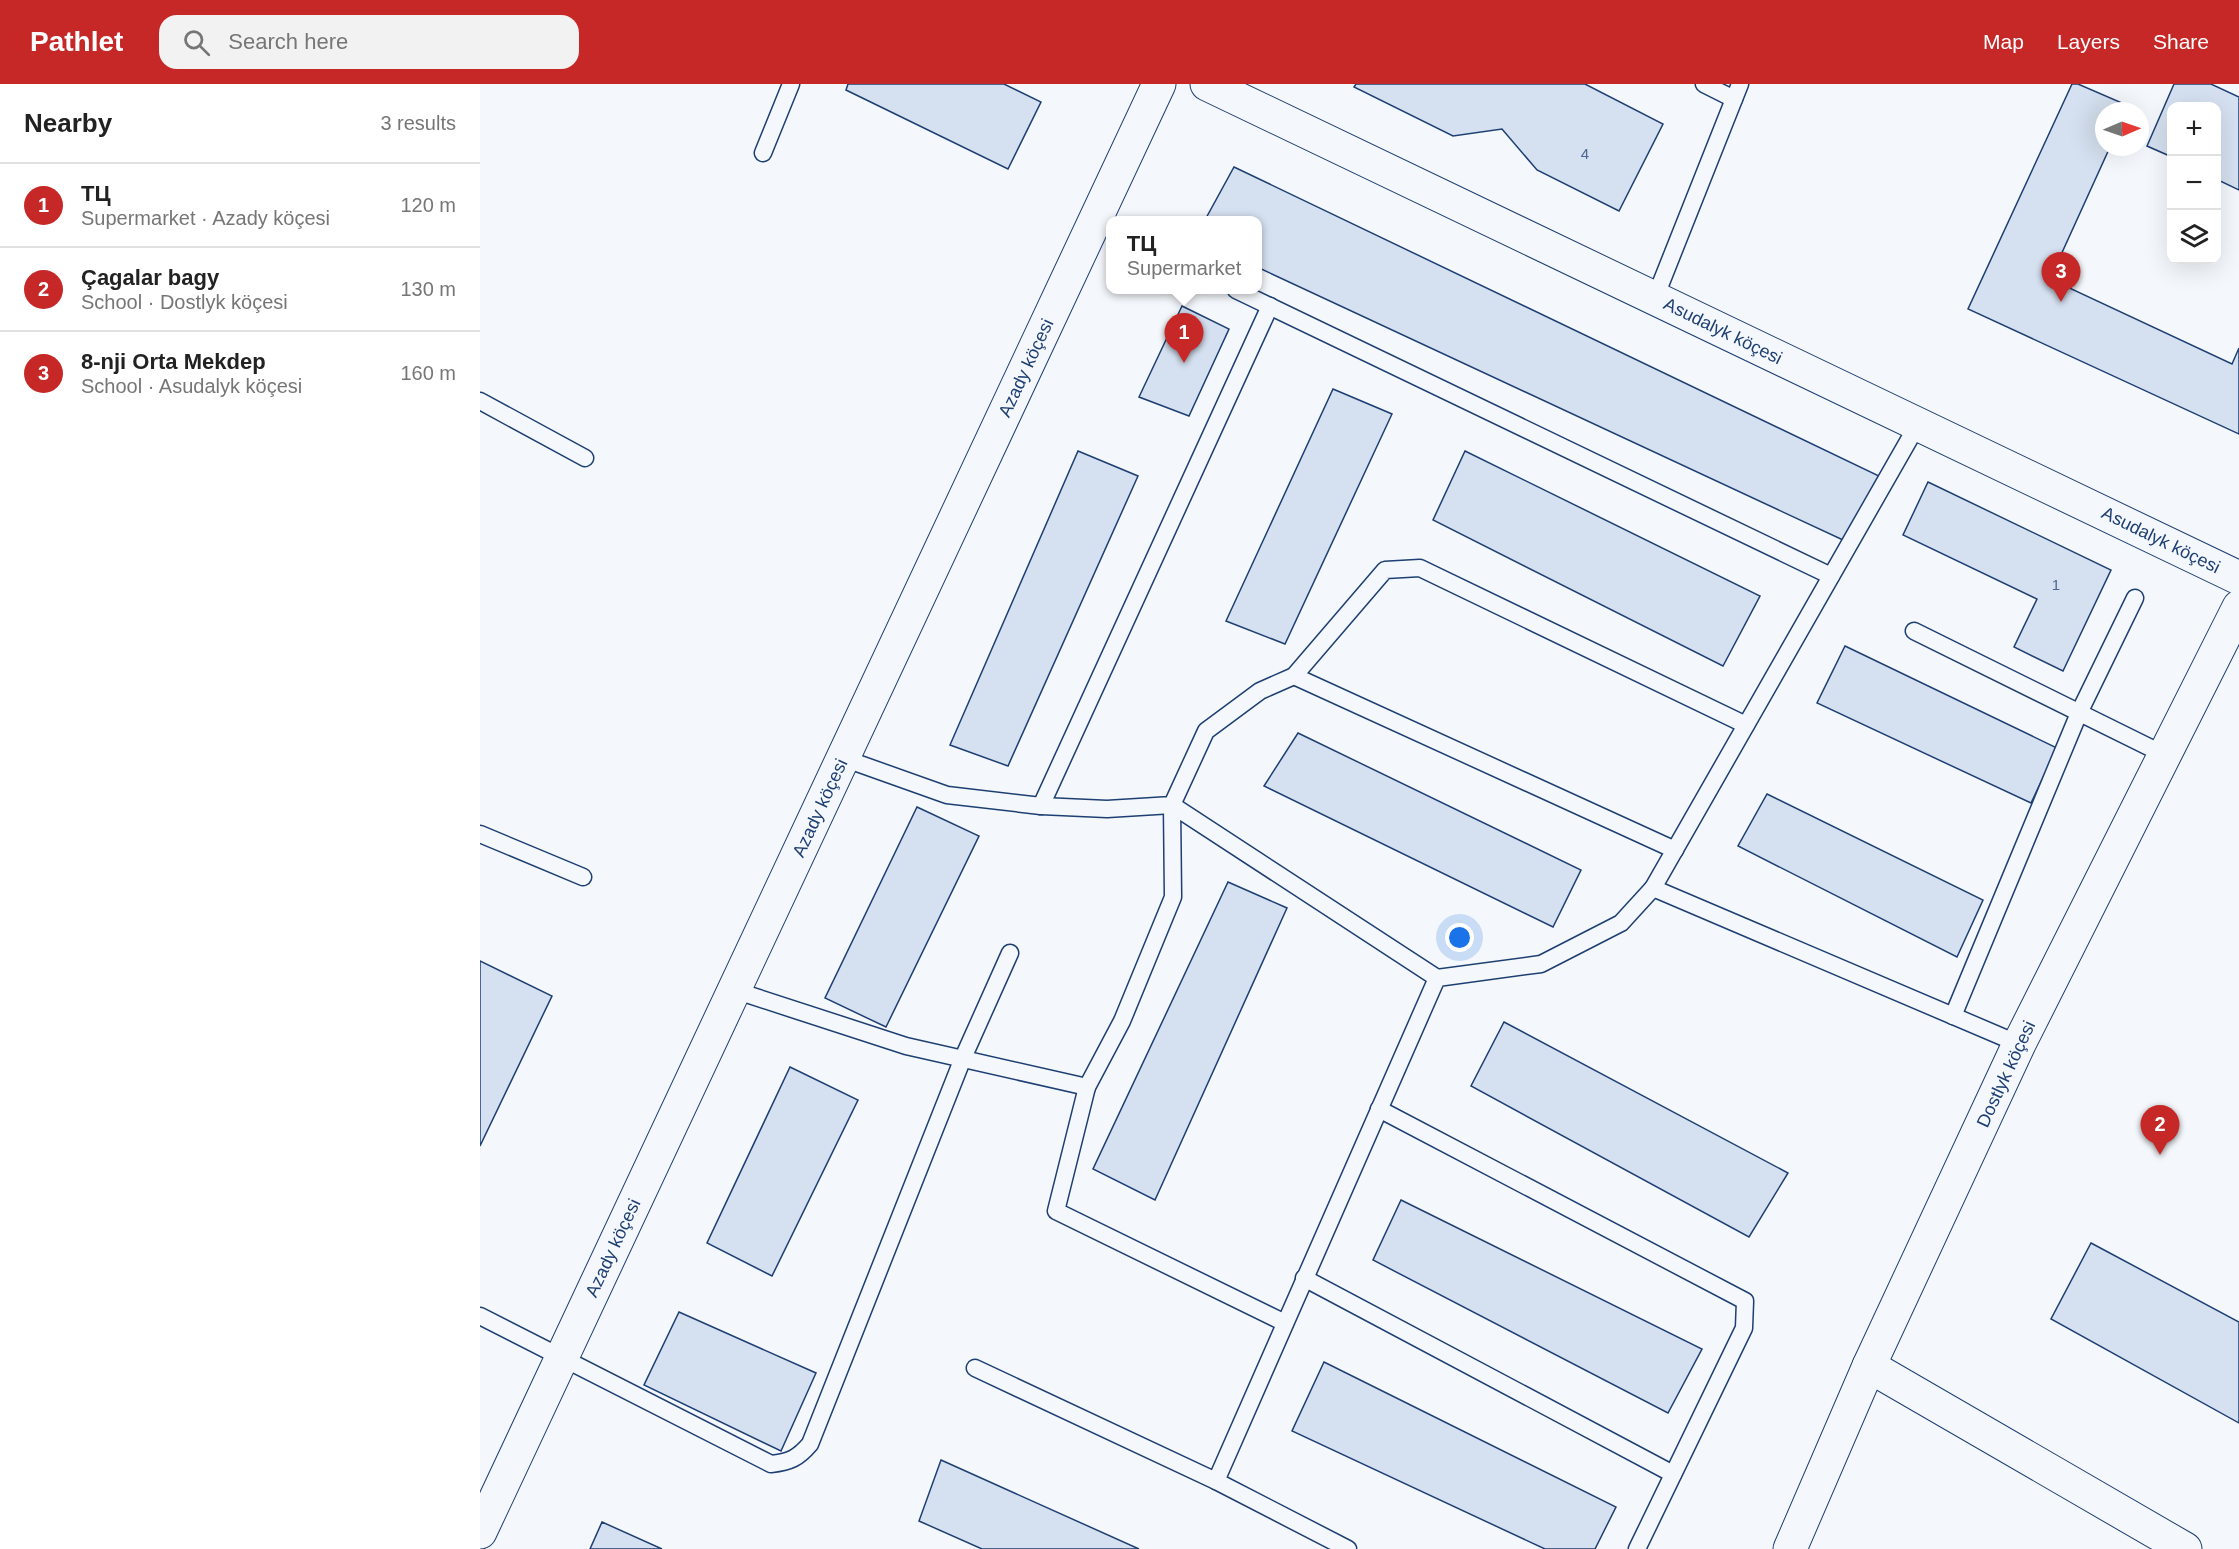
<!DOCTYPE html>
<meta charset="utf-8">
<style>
:root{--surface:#fff;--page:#f2f2f2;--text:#222;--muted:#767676;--line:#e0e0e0;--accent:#c62828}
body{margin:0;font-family:Helvetica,sans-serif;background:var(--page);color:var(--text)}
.controls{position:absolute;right:18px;top:18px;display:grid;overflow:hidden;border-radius:12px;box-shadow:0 6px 24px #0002}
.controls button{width:54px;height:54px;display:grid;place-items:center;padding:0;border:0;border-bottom:2px solid var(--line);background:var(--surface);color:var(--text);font:30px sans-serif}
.compass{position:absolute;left:1615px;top:18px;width:54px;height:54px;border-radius:50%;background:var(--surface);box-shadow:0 6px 24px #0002;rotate:88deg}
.you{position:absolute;left:980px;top:854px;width:21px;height:21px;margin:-15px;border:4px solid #fff;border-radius:50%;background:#1a73e8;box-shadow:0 0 0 9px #1a73e833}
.badge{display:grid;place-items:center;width:39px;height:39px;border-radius:50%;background:var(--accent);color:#fff;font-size:20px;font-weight:700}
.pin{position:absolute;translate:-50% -50px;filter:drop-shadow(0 2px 3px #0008)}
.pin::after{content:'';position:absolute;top:32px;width:21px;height:18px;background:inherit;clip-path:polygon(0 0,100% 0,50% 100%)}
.popup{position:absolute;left:626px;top:132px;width:156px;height:78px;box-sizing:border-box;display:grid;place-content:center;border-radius:12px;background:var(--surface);filter:drop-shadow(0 2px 4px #0005);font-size:20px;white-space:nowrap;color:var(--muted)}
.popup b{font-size:22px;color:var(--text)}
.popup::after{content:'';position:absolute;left:50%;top:100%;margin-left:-12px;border:12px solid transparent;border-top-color:var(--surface)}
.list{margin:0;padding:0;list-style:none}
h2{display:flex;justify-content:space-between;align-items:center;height:78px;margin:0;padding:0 24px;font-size:26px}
h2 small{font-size:20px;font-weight:400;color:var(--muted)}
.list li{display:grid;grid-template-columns:39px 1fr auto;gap:18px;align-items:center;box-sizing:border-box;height:84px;padding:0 24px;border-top:2px solid var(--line)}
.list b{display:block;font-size:22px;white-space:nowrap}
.list p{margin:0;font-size:20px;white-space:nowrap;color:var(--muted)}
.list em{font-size:20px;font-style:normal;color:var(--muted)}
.icon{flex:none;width:33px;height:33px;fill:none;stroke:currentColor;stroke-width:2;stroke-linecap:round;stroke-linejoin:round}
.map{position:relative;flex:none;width:1759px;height:1465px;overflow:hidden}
header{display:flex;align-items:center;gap:36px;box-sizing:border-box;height:84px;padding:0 30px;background:var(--accent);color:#fff}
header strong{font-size:28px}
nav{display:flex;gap:33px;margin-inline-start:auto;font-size:21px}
.search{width:420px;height:54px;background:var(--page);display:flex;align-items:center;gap:15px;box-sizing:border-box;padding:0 21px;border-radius:18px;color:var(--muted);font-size:22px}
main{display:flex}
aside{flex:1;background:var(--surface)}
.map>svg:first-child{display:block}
.building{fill:#d5e0f0;stroke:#1d3f73;stroke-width:1.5}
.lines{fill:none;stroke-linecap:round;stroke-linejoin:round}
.service-casing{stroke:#1d3f73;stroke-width:19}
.minor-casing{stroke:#1d3f73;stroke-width:35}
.secondary-casing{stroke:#1d3f73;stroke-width:35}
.service{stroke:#f4f7fb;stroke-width:16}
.minor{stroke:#f4f7fb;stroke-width:33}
.secondary{stroke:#f4f7fb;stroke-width:33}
.labels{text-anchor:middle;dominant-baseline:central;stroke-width:4.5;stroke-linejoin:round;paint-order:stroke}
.number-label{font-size:15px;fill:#4b6792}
.street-label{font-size:18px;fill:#1d3f73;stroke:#f4f7fb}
</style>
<header>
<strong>Pathlet</strong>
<div class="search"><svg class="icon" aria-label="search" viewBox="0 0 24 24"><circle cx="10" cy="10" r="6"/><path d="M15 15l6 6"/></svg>Search here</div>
<nav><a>Map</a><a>Layers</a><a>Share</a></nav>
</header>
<main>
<aside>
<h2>Nearby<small>3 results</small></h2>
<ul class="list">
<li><span class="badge">1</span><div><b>ТЦ</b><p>Supermarket · Azady köçesi</p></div><em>120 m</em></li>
<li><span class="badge">2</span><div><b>Çagalar bagy</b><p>School · Dostlyk köçesi</p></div><em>130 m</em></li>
<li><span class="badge">3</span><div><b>8-nji Orta Mekdep</b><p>School · Asudalyk köçesi</p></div><em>160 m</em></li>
</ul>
</aside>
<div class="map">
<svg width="1759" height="1465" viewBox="0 0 1759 1465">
<rect width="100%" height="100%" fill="#f4f7fb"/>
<!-- building -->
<g class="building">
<path d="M368,0H524L561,18L528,85L366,6Z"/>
<path d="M876,0H1105L1183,40L1139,127L1057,86L1022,45L973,52L874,3Z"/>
<path d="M1592,0H1598L1649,22L1646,27H1624V63H1630L1570,195L1752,280L1759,264V350L1488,225Z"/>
<path d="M1694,0H1731L1759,13V106L1736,95V22H1692V73L1667,62Z"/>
<path d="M754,83L1399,392L1363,456L777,183V136H725Z"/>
<path d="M702,222L749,245L709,332L659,313Z"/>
<path d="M853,305L912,330L805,560L746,537Z"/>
<path d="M598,367L658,392L528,682L470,661Z"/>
<path d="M985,367L1280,512L1243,582L953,436Z"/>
<path d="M1448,398L1631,486L1583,587L1534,563L1557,515L1423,451Z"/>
<path d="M1365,562L1577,664L1551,719L1337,619Z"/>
<path d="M818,649L1101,786L1073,843L784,702Z"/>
<path d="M1287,710L1503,816L1477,873L1258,762Z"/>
<path d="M437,723L499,752L406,943L345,914Z"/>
<path d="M748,798L807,824L675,1116L613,1085Z"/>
<path d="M0,877L72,912L0,1062Z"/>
<path d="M1024,938L1308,1089L1269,1153L991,1002Z"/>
<path d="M310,983L378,1016L292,1192L227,1159Z"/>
<path d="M921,1116L1222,1265L1188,1329L893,1176Z"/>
<path d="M1611,1159L1759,1238V1339L1571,1235Z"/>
<path d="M199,1228L336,1289L301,1367L164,1301Z"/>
<path d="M844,1278L1136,1423L1115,1465H1065L812,1347Z"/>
<path d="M461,1376L659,1465H502L439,1437Z"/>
<path d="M122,1438L182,1465H110Z"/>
</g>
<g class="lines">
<defs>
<g id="service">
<path d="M1224,0L1254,15"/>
<path d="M283,69L311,0"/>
<path d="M756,206L1351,492"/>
<path d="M1175,214L1260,0"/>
<path d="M0,317L105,374"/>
<path d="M1434,547L1685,671"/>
<path d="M814,592L1195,766"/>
<path d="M363,674L467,711L561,722L627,725L692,721L726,647L780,607L814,592L905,486L940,484L1266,641"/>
<path d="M692,721L957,894"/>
<path d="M561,722L790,222"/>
<path d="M0,750L103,793"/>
<path d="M1173,804L1438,340"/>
<path d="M254,906L426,962L607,1003L642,937L693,813L692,721"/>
<path d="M1473,932L1599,629L1655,514"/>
<path d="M607,1003L576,1127L805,1239"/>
<path d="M899,1025L1265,1217L1264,1244L1157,1465"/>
<path d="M824,1194L1193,1390"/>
<path d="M0,1232L291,1380C310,1378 318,1374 330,1360L483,974L530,869"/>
<path d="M495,1284L736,1397"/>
<path d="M868,1465L736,1397L957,894L1061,880L1141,839L1173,804L1539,960"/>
</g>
<g id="minor">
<path d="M727,0L1759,494"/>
<path d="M1389,1282L1705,1465"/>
<path d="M1310,1465L1389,1282L1539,960L1759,523"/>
</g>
<path id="secondary" d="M0,1448L679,0"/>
</defs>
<!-- service casing -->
<use href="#service" class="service-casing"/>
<!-- minor casing -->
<use href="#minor" class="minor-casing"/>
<!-- secondary casing -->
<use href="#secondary" class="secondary-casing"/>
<!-- service -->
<use href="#service" class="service"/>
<!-- minor -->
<use href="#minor" class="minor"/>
<!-- secondary -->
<use href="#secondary" class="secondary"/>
</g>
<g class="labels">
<!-- number labels -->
<g class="number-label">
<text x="1105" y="69">4</text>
<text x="1576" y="500">1</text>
</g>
<!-- street labels -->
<g class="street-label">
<text transform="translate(1243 247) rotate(26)">Asudalyk köçesi</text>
<text transform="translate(546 284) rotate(-65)">Azady köçesi</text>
<text transform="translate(1681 456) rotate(26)">Asudalyk köçesi</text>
<text transform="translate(340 724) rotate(-65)">Azady köçesi</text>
<text transform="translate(1526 990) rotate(-65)">Dostlyk köçesi</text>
<text transform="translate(133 1164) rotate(-65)">Azady köçesi</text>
</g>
</g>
</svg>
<div class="controls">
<button>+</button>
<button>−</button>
<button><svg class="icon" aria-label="layers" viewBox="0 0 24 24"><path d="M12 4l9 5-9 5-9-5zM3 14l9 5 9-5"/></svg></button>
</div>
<svg class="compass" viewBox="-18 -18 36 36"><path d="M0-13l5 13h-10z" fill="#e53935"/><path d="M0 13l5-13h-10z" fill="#767676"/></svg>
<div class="you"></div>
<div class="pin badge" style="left:704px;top:279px">1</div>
<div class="popup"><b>ТЦ</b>Supermarket</div>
<div class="pin badge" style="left:1680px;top:1071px">2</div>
<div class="pin badge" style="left:1581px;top:218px">3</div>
</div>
</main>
